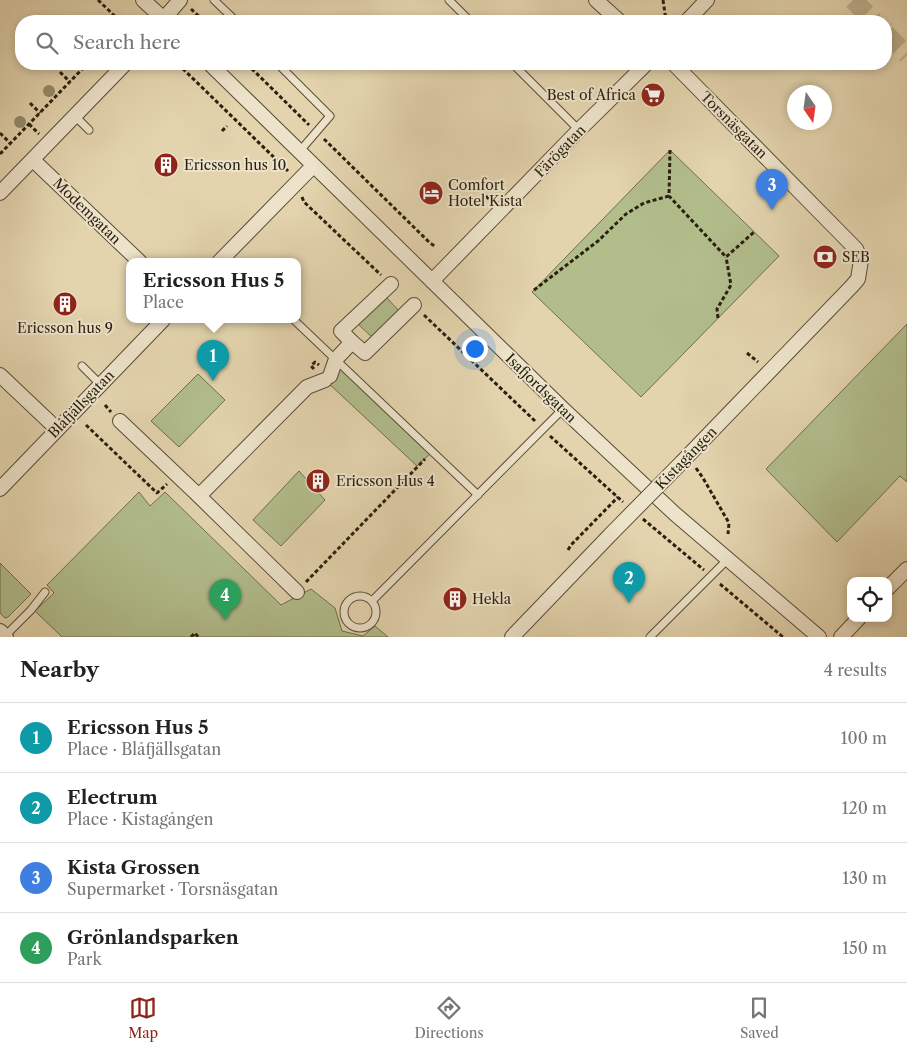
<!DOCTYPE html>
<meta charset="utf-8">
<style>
:root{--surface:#fff;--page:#f2f2f2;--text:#222;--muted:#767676;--line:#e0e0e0;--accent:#8f2418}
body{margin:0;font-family:"Libre Caslon Text",serif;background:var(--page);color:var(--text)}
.controls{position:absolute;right:15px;bottom:15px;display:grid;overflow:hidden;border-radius:10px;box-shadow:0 2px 8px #0003}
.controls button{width:45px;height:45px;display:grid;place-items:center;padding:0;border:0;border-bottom:1px solid var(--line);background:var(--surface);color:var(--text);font:25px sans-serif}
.compass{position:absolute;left:787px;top:85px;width:45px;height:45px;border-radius:50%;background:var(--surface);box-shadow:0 2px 8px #0003;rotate:167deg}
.you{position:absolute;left:474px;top:348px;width:18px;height:18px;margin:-12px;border:4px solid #fff;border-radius:50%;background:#1a73e8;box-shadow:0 0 0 8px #1a73e833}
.badge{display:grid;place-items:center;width:32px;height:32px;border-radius:50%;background:var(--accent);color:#fff;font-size:16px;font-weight:700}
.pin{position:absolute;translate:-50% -41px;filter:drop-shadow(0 1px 2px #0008)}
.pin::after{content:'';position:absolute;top:26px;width:18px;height:15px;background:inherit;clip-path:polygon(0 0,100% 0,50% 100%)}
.popup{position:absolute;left:126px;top:258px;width:175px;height:65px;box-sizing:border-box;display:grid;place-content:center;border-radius:10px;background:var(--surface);filter:drop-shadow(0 1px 4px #0005);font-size:16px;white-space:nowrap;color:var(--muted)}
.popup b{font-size:19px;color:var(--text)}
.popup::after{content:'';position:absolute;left:50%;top:100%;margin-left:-10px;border:10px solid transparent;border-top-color:var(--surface)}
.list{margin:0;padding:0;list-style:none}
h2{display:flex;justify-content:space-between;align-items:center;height:65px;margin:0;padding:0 20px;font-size:21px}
h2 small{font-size:16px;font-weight:400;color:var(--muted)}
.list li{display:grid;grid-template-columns:32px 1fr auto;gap:15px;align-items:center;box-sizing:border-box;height:70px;padding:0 20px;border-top:1px solid var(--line)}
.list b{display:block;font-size:19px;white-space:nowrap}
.list p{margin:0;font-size:16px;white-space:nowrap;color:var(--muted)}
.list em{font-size:16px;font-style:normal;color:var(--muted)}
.icon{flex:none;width:28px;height:28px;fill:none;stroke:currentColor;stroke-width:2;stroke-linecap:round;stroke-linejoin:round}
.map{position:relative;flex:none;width:907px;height:637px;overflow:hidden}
.search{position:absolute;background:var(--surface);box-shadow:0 2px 8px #0003;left:15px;right:15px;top:15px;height:55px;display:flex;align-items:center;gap:12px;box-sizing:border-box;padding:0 18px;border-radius:20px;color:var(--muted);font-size:19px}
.sheet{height:345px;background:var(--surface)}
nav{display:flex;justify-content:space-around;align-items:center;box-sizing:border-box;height:70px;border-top:1px solid var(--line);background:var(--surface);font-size:14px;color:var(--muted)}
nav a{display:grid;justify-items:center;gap:2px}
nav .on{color:var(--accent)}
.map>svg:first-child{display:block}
.green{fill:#b2bd8c;stroke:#6e6e4e}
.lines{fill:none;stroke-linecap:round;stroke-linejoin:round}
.secondary-tunnel{stroke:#beb08e;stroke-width:19;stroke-dasharray:19 9;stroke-linecap:butt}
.lane-casing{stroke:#594c38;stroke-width:9}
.street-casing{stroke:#594c38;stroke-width:16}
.path{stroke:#2b1f10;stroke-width:3;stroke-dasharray:4 2.5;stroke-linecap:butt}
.lane{stroke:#ede3ca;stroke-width:7}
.street{stroke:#ede3ca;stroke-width:14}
.street-bridge-casing{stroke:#594c38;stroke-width:16;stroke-linecap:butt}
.street-bridge{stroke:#ede3ca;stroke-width:14}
.tree{fill:#948a6b}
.labels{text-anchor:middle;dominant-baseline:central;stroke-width:4;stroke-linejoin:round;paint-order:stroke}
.poi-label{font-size:14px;fill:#2b1f10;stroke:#ede3ca;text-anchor:start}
.street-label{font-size:14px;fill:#2b1f10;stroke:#ede3ca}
</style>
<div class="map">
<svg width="907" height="637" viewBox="0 0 907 637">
<rect width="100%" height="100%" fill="#e3d4ae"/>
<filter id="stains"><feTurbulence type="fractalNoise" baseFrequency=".004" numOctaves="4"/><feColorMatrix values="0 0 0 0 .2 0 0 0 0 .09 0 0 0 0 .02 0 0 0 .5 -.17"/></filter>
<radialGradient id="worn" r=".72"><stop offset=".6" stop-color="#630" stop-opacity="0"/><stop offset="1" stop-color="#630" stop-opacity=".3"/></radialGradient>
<!-- green -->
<g class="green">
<path d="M670,150L779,256L641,397L532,292Z"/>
<path d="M385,296L401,313L375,340L357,323Z"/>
<path d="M907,324V482L900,476L837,542L766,469Z"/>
<path d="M336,359L432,452L417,466L325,380Z"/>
<path d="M198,374L225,400L179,447L151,421Z"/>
<path d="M299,471L325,500L281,546L253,520Z"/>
<path d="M139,492L150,506L165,492L281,605L311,589L335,608L342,631L363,636L375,626L388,637H62L35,611L54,593L47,585Z"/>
<path d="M0,563L31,594L8,617L5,618L0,613Z"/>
</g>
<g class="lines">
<!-- secondary-tunnel -->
<g class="secondary-tunnel">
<path d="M853,0L874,21"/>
<path d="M886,34L907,55"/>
</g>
<defs>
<g id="lane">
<path d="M214,0L236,21"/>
<path d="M449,0L470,21"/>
<path d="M278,64L330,116L299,152"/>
<path d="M513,64L579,130"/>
<path d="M75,116L89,130"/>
<path d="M294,320L478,495"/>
<path d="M82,366L100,384"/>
<circle cx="360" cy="612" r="16"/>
<path d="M372,601L543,429L563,409"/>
<path d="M5,636L31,610L45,592"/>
<path d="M650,637L728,559"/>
</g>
<g id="street">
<path d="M143,0L166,21"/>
<path d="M596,0L619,21"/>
<path d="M162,21L180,0"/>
<path d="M687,21L707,0"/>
<path d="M210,64L563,409L675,514L819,637"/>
<path d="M674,64L856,249L861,260L858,279L852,286L680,464"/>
<path d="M33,160L140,262"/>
<path d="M0,193L125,64"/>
<path d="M219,262L313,166"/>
<path d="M432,281L579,130L646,64"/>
<path d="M352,342L341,331L391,284"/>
<path d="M0,375L57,429"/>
<path d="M330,376L336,359L352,342L365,353L414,305"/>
<path d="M120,421L199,496L297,592"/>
<path d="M0,489L163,320"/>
<path d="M199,496L307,387L325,380"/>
<path d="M888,588L907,569"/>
<path d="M0,631L6,637"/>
<path d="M512,637L611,534"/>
<path d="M841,637L859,618"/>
</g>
</defs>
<!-- lane casing -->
<use href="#lane" class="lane-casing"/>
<!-- street casing -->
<use href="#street" class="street-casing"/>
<!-- path -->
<g class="path">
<path d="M98,0L120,21"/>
<path d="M663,0L666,20"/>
<path d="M191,9L204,21"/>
<path d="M178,64L289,172"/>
<path d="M247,64L309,125"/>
<path d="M60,72L70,82"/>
<path d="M30,103L40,113"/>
<path d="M29,124L39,134"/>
<path d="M222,131L227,126"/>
<path d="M0,133L10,143"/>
<path d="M324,139L430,243L436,247"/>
<path d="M670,150L669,196L726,257L754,232"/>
<path d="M0,154L87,64"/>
<path d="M486,196L492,202"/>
<path d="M302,197L304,202L381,275"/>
<path d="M534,290L598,241L626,214L644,203L669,196"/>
<path d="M424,315L535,421"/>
<path d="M718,318L717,309L731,285L726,257"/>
<path d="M747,353L758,362"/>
<path d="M314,369L311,366L315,362L319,365"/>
<path d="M105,405L111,412"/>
<path d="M86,425L157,493L167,484"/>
<path d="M550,436L623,502"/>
<path d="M696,468L703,478L729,523L728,534"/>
<path d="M643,519L704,570"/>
<path d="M568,550L571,545L618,497"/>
<path d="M306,582L425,459"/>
<path d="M720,584L783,637"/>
<path d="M191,637L195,633L198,637"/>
</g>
<!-- lane -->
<use href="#lane" class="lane"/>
<!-- street -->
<use href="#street" class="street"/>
<defs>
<path id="street-bridge" d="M611,534L680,464"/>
</defs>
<!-- street-bridge casing -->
<use href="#street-bridge" class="street-bridge-casing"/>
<!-- street-bridge -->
<use href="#street-bridge" class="street-bridge"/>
</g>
<!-- trees -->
<g class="tree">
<circle cx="49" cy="91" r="6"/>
<circle cx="20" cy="122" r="6"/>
</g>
<!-- icons -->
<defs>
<symbol id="supermarket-disc" viewBox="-11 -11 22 22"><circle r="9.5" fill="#8f2418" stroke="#ede3ca"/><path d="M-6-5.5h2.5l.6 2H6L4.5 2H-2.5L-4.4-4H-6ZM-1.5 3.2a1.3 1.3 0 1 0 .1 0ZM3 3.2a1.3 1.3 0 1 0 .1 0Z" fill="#fff"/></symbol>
<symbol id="building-disc" viewBox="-11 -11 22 22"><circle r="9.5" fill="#8f2418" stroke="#ede3ca"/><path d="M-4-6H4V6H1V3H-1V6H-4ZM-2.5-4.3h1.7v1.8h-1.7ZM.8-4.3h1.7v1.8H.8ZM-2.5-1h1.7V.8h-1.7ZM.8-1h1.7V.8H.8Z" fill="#fff"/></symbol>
<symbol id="hotel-disc" viewBox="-11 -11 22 22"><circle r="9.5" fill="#8f2418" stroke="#ede3ca"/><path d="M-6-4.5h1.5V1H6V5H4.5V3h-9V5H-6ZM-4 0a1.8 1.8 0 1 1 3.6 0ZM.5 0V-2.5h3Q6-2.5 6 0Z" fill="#fff"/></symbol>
<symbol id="bank-disc" viewBox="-11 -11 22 22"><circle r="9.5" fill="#8f2418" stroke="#ede3ca"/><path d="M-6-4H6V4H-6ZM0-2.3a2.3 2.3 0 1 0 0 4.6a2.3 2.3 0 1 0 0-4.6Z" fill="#fff"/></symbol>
</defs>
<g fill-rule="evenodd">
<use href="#supermarket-disc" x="639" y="81" width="28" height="28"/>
<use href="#building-disc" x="152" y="151" width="28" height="28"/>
<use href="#hotel-disc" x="417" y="179" width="28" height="28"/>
<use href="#bank-disc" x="811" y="243" width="28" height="28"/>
<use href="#building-disc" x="51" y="290" width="28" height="28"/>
<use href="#building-disc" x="304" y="467" width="28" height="28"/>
<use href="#building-disc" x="441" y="585" width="28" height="28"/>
</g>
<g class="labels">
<!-- poi labels -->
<g class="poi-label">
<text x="636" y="95" text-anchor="end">Best of Africa</text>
<text x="184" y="165">Ericsson hus 10</text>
<text x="448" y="185">Comfort<tspan x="448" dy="16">Hotel Kista</tspan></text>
<text x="842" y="257">SEB</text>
<text x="65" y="328" text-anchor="middle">Ericsson hus 9</text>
<text x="336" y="481">Ericsson Hus 4</text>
<text x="472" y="599">Hekla</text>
</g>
<!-- street labels -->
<g class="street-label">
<text transform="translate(734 125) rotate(45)">Torsnäsgatan</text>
<text transform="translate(560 151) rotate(-46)">Färögatan</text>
<text transform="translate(87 211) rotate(44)">Modemgatan</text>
<text transform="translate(541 388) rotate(44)">Isafjordsgatan</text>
<text transform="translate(81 404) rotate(-46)">Blåfjällsgatan</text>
<text transform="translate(686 458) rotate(-46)">Kistagången</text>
</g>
</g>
<rect width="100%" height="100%" filter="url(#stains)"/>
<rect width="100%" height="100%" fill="url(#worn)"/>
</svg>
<div class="controls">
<button><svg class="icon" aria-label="locate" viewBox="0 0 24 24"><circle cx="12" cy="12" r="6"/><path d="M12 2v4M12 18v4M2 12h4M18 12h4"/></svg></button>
</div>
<svg class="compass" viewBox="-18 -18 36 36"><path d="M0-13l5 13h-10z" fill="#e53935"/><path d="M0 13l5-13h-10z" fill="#767676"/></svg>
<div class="you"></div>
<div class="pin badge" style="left:213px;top:381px;background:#0f9aa8">1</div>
<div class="popup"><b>Ericsson Hus 5</b>Place</div>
<div class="pin badge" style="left:629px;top:603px;background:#0f9aa8">2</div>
<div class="pin badge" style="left:772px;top:210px;background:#3f7fe0">3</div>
<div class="pin badge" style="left:225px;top:620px;background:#2e9e5b">4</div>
<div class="search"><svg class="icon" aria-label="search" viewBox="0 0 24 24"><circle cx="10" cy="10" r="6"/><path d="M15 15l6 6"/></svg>Search here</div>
</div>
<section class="sheet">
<h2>Nearby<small>4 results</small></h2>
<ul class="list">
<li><span class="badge" style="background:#0f9aa8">1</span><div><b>Ericsson Hus 5</b><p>Place · Blåfjällsgatan</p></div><em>100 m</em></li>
<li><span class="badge" style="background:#0f9aa8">2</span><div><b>Electrum</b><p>Place · Kistagången</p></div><em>120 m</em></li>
<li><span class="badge" style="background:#3f7fe0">3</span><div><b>Kista Grossen</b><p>Supermarket · Torsnäsgatan</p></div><em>130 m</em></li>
<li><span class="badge" style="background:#2e9e5b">4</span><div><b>Grönlandsparken</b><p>Park</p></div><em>150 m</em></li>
</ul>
</section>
<nav>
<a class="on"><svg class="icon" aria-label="map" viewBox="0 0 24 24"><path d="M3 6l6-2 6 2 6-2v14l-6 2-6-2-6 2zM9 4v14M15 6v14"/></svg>Map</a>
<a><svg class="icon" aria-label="directions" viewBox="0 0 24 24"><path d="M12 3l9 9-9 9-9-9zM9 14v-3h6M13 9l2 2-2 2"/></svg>Directions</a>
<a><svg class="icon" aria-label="saved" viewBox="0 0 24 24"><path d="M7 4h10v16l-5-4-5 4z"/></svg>Saved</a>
</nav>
